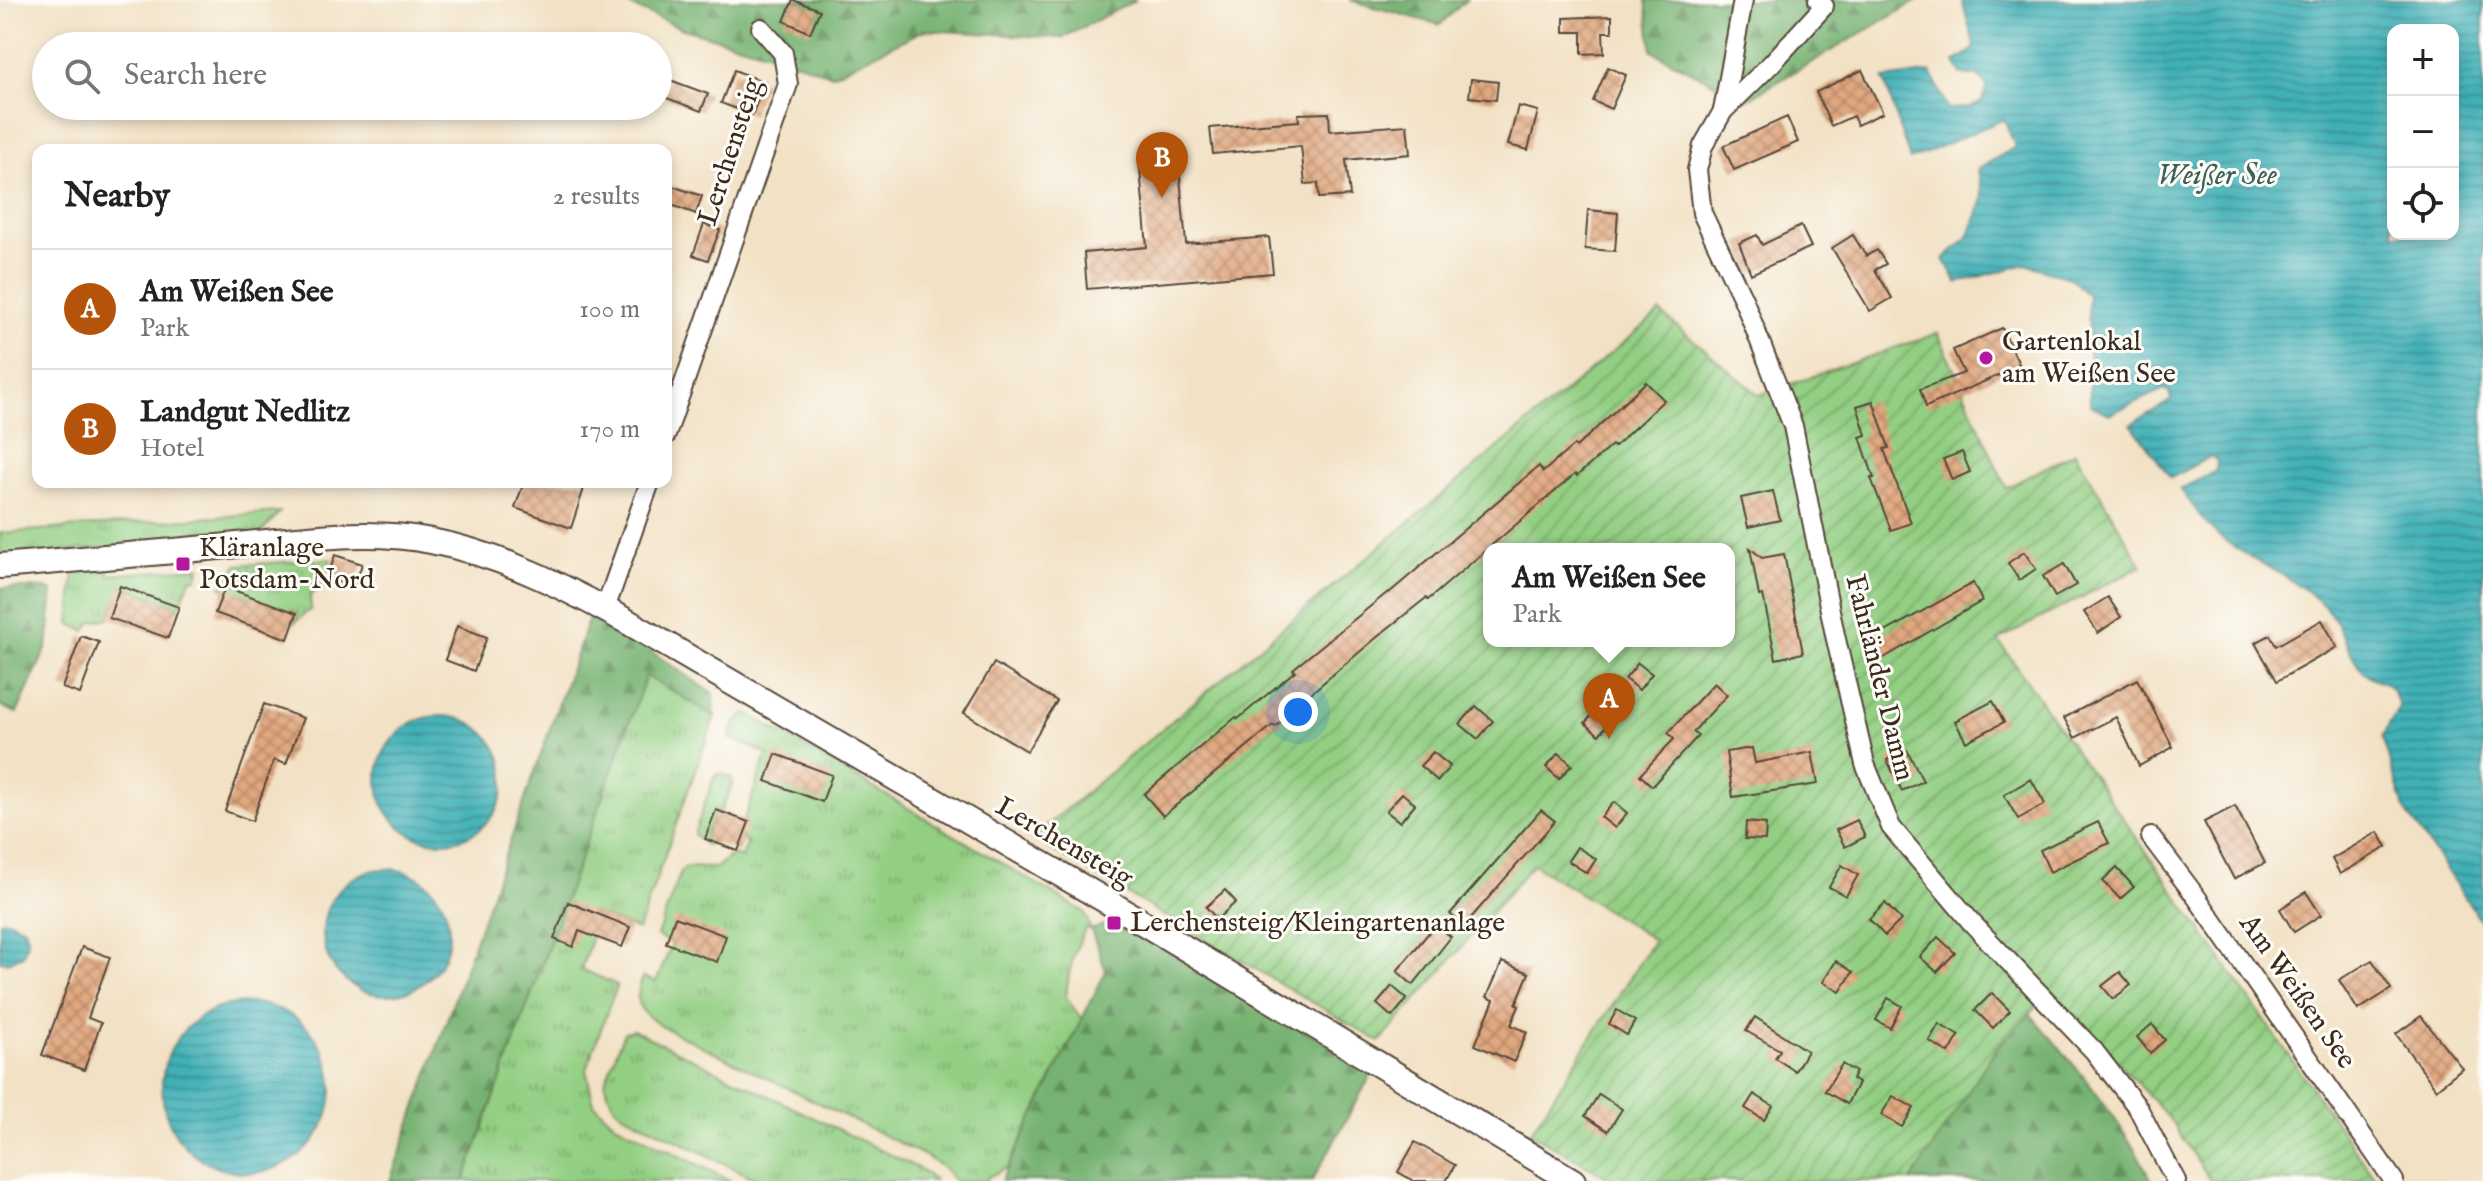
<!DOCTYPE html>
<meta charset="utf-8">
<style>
:root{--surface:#fff;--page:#f2f2f2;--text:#222;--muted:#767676;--line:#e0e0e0;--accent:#b45309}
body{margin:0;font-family:"IM FELL English",serif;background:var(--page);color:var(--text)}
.controls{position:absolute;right:24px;top:24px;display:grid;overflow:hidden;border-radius:16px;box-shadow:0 4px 12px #0003}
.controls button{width:72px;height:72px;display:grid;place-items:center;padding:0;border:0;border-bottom:2px solid var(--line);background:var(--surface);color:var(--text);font:40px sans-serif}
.you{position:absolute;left:1298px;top:712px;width:28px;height:28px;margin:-20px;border:6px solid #fff;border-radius:50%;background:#1a73e8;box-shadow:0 0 0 12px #1a73e833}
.badge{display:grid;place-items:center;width:52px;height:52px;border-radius:50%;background:var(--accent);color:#fff;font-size:26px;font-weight:700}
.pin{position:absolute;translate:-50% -66px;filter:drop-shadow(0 2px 4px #0008)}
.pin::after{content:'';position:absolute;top:42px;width:28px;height:24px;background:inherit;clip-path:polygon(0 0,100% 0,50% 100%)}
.popup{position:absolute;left:1483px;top:543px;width:252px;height:104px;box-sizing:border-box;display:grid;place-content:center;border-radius:16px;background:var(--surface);filter:drop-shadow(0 2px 6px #0005);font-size:26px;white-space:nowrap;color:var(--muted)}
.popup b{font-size:30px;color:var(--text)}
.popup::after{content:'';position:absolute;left:50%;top:100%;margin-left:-16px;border:16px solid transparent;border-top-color:var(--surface)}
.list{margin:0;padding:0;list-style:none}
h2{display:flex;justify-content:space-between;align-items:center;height:104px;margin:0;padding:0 32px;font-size:34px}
h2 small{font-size:26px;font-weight:400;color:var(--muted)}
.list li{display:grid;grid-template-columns:52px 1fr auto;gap:24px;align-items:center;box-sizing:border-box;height:120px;padding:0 32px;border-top:2px solid var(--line)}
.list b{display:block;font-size:30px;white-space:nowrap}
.list p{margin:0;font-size:26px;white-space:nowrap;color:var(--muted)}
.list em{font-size:26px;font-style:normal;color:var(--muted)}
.icon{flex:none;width:44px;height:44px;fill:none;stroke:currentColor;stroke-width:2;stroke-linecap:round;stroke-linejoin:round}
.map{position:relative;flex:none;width:2483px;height:1181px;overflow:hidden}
.search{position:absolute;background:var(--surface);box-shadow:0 4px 12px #0003;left:32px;top:32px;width:640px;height:88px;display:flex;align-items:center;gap:20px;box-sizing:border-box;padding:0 28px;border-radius:44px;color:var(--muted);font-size:30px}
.panel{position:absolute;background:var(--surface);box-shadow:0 4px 12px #0003;left:32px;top:144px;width:640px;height:344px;border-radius:16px}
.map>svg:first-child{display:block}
.grass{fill:url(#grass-tufts);stroke:#677c50;stroke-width:2}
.forest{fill:url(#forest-firs);stroke:#586e48;stroke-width:2}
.garden{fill:url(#garden-furrows);stroke:#677c50;stroke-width:2;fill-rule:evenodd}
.water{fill:url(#water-rules);stroke:#3d6d6a;stroke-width:2;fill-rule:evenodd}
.building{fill:url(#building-cross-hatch)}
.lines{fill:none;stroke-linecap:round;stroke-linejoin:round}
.minor-casing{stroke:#564537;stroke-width:22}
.tertiary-casing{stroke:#564537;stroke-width:28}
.minor{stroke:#fff;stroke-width:18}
.tertiary{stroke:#fff;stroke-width:24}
.poi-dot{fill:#b5179e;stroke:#fdfcf7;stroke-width:3}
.labels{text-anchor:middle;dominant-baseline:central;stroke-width:6;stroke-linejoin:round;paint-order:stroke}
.street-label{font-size:28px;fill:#3b2a1e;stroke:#fdfcf7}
.poi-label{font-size:28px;fill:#3b2a1e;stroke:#fdfcf7;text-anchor:start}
.water-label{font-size:30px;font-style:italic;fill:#3d605b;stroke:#fdfcf7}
</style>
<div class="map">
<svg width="2483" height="1181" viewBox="0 0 2483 1181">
<defs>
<pattern id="grass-tufts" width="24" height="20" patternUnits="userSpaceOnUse" patternTransform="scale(2)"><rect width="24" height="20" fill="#93cf83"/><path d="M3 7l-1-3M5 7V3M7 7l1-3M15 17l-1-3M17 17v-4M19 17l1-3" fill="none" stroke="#79a86b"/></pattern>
<pattern id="forest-firs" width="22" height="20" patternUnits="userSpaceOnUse" patternTransform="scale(2)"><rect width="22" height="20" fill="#76b271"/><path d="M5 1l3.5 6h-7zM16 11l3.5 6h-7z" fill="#62915c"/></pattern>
<pattern id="garden-furrows" width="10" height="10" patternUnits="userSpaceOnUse" patternTransform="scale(2)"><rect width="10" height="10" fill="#93cf83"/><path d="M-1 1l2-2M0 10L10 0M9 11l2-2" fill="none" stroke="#79a86b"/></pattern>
<pattern id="water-rules" width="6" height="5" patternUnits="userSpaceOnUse" patternTransform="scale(2)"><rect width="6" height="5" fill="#3fb0b7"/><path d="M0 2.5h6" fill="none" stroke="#368f94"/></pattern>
<pattern id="building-cross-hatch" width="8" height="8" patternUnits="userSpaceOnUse" patternTransform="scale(2)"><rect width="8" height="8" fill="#e1a880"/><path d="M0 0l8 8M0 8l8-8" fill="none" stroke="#b88968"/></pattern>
</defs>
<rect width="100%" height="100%" fill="#fdfcf7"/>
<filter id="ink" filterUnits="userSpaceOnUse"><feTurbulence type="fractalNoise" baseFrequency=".0125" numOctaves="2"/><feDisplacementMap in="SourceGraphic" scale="16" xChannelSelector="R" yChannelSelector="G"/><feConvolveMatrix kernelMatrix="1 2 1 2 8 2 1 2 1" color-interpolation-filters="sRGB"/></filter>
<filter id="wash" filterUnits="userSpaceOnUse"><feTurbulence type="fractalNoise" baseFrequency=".006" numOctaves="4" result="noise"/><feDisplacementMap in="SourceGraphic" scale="32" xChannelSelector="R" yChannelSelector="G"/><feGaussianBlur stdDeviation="1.8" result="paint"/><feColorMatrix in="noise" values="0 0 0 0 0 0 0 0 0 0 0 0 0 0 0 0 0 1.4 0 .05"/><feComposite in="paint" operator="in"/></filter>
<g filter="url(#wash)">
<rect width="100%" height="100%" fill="#f2e1c4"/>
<!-- grass -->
<g class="grass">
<path d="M280,512L259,535L0,557V533Z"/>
<path d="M331,559L324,580L354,587C337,587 321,581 310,596L311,609L294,623L297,613L221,587L237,565Z"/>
<path d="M200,567L197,578L191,579L179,607L121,586L109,618L92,622L85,631L70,624L74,571L109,568V575Z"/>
<path d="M646,675L715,716L638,930L594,913L592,936L581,969L617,985L586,1070L594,1104L615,1124L731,1181H464Z"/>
<path d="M747,713L1084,912L1091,930L1086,928C1073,952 1068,972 1066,998L1082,1019L1008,1167L988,1177L986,1181H954L946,1170L924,1155L659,1025C638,1008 632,1004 643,977L656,982L672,944L657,936L681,871L686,867L716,868L732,854L741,858L748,843L742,840L744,820L767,754L730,738C731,727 738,718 747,713Z"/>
<path d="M719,773L731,777L733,782L721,811L716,810L705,838L713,842L705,845L694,834L714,777Z"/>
<path d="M633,1030L922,1170L935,1181H760L623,1114L615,1107L607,1092L605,1082L624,1032Z"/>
</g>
<!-- forest -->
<g class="forest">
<path d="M618,0H1136L1062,38L924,30L832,75L773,54L683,29Z"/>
<path d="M1349,0H1466L1440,25Z"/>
<path d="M1646,0H1919L1746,100L1652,51Z"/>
<path d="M0,588H39L53,591L47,647L17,713L0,706Z"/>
<path d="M589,618L631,638L714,694L715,716L646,676L464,1181H390Z"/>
<path d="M1106,924L1148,940L1374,1070L1312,1181H1001L1106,971L1091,930Z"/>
<path d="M2030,1014C2076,1066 2121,1119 2152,1181H1911L1996,1048Z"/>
</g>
<!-- garden -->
<path class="garden" d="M1660,312L1759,395L1938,333L2006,488L2075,452L2142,566L1998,640L2377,1181H2211L2168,1117L2053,991L1996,1048L1911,1181H1614L1530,1133L1654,940L1533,864L1380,1042L1032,838ZM1489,549H1729V641H1489Z"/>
<!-- water -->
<g class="water">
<path d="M1962,0H2483V924L2404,808L2382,737L2399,707C2389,671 2378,688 2362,670C2346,651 2341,623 2324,606C2295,576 2250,561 2220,537C2205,524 2192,504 2180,489L2216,471L2217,461L2211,456L2171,478L2131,424L2172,400L2170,392L2164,389L2110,414L2090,405L2088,296L2072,279L2026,264L1957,283L1944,259L1968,237L1983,199L1978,169L2015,147L2004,119L1910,160L1884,79L1931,72L1948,109L1968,108L1982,101L1987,85L1978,76L1961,74L1955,62L1975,48ZM2453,30V234H2393V30Z"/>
<circle cx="441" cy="779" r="63"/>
<circle cx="386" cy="932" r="63"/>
<path d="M8,920L24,928L28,941L23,955L8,962L0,961V921Z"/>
<circle cx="247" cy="1088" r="85"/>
</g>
<g id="blocks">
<!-- building -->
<g class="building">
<path d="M793,0L820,10L810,33L784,21Z"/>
<path d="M1612,16V32H1603L1604,53L1582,54V32H1564V18Z"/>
<path d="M1608,67L1626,75L1611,109L1593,101Z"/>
<path d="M734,70L765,82L752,115L721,103Z"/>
<path d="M1862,70L1883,113L1857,125L1853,116L1831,126L1816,92Z"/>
<path d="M1471,79L1498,82L1496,100L1469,97Z"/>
<path d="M670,80L708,94L701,111L664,97Z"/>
<path d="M1518,106L1538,111L1528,150L1508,145Z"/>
<path d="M1329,113L1330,131L1407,125L1410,154L1346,160L1350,196L1319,198L1318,183L1305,184L1301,146L1213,154L1210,128L1299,121L1298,114Z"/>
<path d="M1787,117L1798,142L1734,170L1723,146Z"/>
<path d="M1178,155L1186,244L1269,237L1273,273L1087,289L1084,253L1147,247L1139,158Z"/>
<path d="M666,184L702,196L696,214L666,203Z"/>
<path d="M1588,210L1618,213L1615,251L1585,249Z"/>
<path d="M704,224L720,230L708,260L693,255Z"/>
<path d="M1801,226L1811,247L1751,274L1739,243L1757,235L1762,245Z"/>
<path d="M1853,235L1866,256L1877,250L1886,264L1875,270L1892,298L1870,311L1832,248Z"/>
<path d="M2002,328L2020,366L1926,407L1920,389L1964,373L1953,350Z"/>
<path d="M1646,382L1664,400L1628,434L1614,447L1612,445L1577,476L1575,474L1428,600L1426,598L1388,628L1291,710L1293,712L1275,727L1273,725L1163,816L1144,794L1236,717L1238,719L1295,671L1293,669L1388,592L1389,593L1539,466L1543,472L1574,445L1576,447Z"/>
<path d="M1873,401L1889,448L1884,449L1911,523L1891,530L1871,478H1874L1860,437L1866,435L1857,406Z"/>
<path d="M1962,452L1970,472L1952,480L1943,459Z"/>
<path d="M524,482H586L571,528L515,508Z"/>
<path d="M1773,491L1780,520L1748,527L1741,498Z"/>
<path d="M1750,548L1762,558L1784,554L1803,653L1776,659L1763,595L1759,596Z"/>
<path d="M2024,552L2036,569L2019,580L2008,563Z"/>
<path d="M335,555L362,564L354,587L327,578Z"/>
<path d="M2064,564L2076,585L2055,597L2043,576Z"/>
<path d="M1973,583L1982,601L1882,659L1871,640Z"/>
<path d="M120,586L179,607L168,638L109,618Z"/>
<path d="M225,587L297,613L288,639L215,613Z"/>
<path d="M2108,597L2121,617L2098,633L2084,612Z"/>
<path d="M2322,620L2337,647L2277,681L2255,643L2270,635L2276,646Z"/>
<path d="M457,626L487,637L474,671L445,660Z"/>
<path d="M81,636L99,642L80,694L62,688Z"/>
<path d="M994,663L1057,701L1027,751L964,713Z"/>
<path d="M1638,663L1652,674L1639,690L1625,679Z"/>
<path d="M2137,679L2173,747L2139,766L2116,717L2075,738L2064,718Z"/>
<path d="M1714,683L1727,695L1693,732L1698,736L1652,786L1640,775L1674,739L1668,733Z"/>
<path d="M1993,701L2004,722L1966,742L1955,721Z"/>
<path d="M264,704L303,718L286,764L274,760L252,821L225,811Z"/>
<path d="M1476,706L1493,721L1478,739L1460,724Z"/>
<path d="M1599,707L1612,719L1599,735L1585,723Z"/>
<path d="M1752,748L1755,763L1812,752L1818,784L1733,797L1726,752Z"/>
<path d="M1907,750L1923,781L1902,791L1887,760Z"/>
<path d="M1433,752L1450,766L1438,781L1420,766Z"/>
<path d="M1559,753L1572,765L1559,779L1546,767Z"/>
<path d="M776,754L832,775L822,802L766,781Z"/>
<path d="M2031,779L2045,804L2018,819L2004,795Z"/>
<path d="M1402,793L1415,804L1400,822L1386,811Z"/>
<path d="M1614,802L1627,813L1615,828L1601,817Z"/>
<path d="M2235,806L2265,863L2234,879L2204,822Z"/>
<path d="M716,810L749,822L738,851L705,839Z"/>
<path d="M1541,810L1555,821L1464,926L1450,914Z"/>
<path d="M1857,820L1865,837L1845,847L1836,830Z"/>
<path d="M1746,822L1766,824L1765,840L1745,839Z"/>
<path d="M2098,822L2109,843L2050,872L2040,850Z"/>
<path d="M2378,832L2387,847L2340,874L2332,859Z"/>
<path d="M1577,847L1596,859L1587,873L1568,861Z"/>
<path d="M1842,865L1858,875L1846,896L1829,887Z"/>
<path d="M2117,868L2134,887L2120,899L2103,881Z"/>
<path d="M1225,890L1236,902L1217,919L1206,907Z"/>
<path d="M2306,892L2321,915L2294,932L2280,909Z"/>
<path d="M568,902L630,927L622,947L579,931L573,947L554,939Z"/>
<path d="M1885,903L1901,920L1885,936L1869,919Z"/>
<path d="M675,917L726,936L717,962L666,943Z"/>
<path d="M1436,924L1451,937L1413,985L1397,971Z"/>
<path d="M1938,937L1955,953L1937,972L1920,957Z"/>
<path d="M82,947L110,957L88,1018L101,1023L84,1070L42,1055Z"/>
<path d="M2372,960L2391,989L2358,1010L2339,980Z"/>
<path d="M1836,961L1853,972L1840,992L1823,982Z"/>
<path d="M1502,962L1529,973L1516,1004L1519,1006L1511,1025L1527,1032L1514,1062L1475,1045L1494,1000L1487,997Z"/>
<path d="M2120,972L2131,985L2113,999L2102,986Z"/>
<path d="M1392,986L1407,999L1392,1017L1377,1004Z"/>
<path d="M1992,993L2010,1011L1993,1028L1975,1010Z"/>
<path d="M1888,998L1902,1006L1890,1028L1876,1020Z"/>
<path d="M1617,1010L1635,1021L1627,1035L1609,1024Z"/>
<path d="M2421,1016L2462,1068L2436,1089L2396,1034Z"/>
<path d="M1755,1017L1807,1051L1795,1071L1775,1058L1780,1050L1746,1031Z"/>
<path d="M1939,1024L1959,1036L1949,1053L1929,1041Z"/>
<path d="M2152,1024L2165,1040L2150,1053L2137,1037Z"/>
<path d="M1842,1064L1856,1072L1852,1079L1858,1083L1847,1104L1825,1091Z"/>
<path d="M1599,1094L1622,1109L1608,1131L1585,1116Z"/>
<path d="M1754,1094L1773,1106L1764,1120L1745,1108Z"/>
<path d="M1893,1096L1914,1108L1902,1127L1881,1115Z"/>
<path d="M1415,1142L1455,1165L1446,1181H1414L1398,1172Z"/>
</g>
</g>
</g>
<g filter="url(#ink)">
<use href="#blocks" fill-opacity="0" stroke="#564537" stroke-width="2"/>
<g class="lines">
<defs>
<g id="minor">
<path d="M1818,0L1824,6L1772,63L1723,111L1703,146L1697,170L1702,213L1744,301L1793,426L1835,635L1865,764L1891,827L1972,923L2094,1051L2138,1108L2176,1181"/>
<path d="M1723,111L1743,0"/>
<path d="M666,435L788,84L783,53L761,28"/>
<path d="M605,609L650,482"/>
<path d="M2151,837L2197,898L2394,1181"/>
</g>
<path id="tertiary" d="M0,566C79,559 158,553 237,545C301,539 368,528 431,541C502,555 565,587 628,622L1120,909L1573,1181"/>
</defs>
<!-- minor casing -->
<use href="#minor" class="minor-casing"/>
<!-- tertiary casing -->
<use href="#tertiary" class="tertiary-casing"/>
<!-- minor -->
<use href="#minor" class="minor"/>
<!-- tertiary -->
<use href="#tertiary" class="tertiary"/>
</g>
</g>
<!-- markers -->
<g class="poi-dot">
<circle cx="1986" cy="358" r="8"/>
<rect x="175" y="556" width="16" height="16" rx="4"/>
<rect x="1106" y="915" width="16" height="16" rx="4"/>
</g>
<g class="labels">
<!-- street labels -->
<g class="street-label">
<text transform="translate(731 152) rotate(-72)">Lerchensteig</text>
<text transform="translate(1879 678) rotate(76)">Fahrländer Damm</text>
<text transform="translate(1064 843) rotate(30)">Lerchensteig</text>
<text transform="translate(2297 992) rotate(55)">Am Weißen See</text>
</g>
<!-- poi labels -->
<g class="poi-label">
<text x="2002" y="342">Gartenlokal<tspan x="2002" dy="32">am Weißen See</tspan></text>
<text x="199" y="548">Kläranlage<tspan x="199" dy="32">Potsdam-Nord</tspan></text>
<text x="1130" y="923">Lerchensteig/Kleingartenanlage</text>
</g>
<!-- water labels -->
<g class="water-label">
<text x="2217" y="176">Weißer See</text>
</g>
</g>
</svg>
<div class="controls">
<button>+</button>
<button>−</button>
<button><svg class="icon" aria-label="locate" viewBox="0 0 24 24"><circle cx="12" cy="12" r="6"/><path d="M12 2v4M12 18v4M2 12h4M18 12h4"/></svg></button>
</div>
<div class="you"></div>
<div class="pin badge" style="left:1609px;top:739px">A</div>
<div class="popup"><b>Am Weißen See</b>Park</div>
<div class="pin badge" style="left:1162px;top:198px">B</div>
<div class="search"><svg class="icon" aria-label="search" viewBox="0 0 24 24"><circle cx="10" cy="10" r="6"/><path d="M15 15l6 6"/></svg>Search here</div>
<section class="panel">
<h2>Nearby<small>2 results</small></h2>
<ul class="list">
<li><span class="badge">A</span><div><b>Am Weißen See</b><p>Park</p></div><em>100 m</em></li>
<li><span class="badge">B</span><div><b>Landgut Nedlitz</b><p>Hotel</p></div><em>170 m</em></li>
</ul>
</section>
</div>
